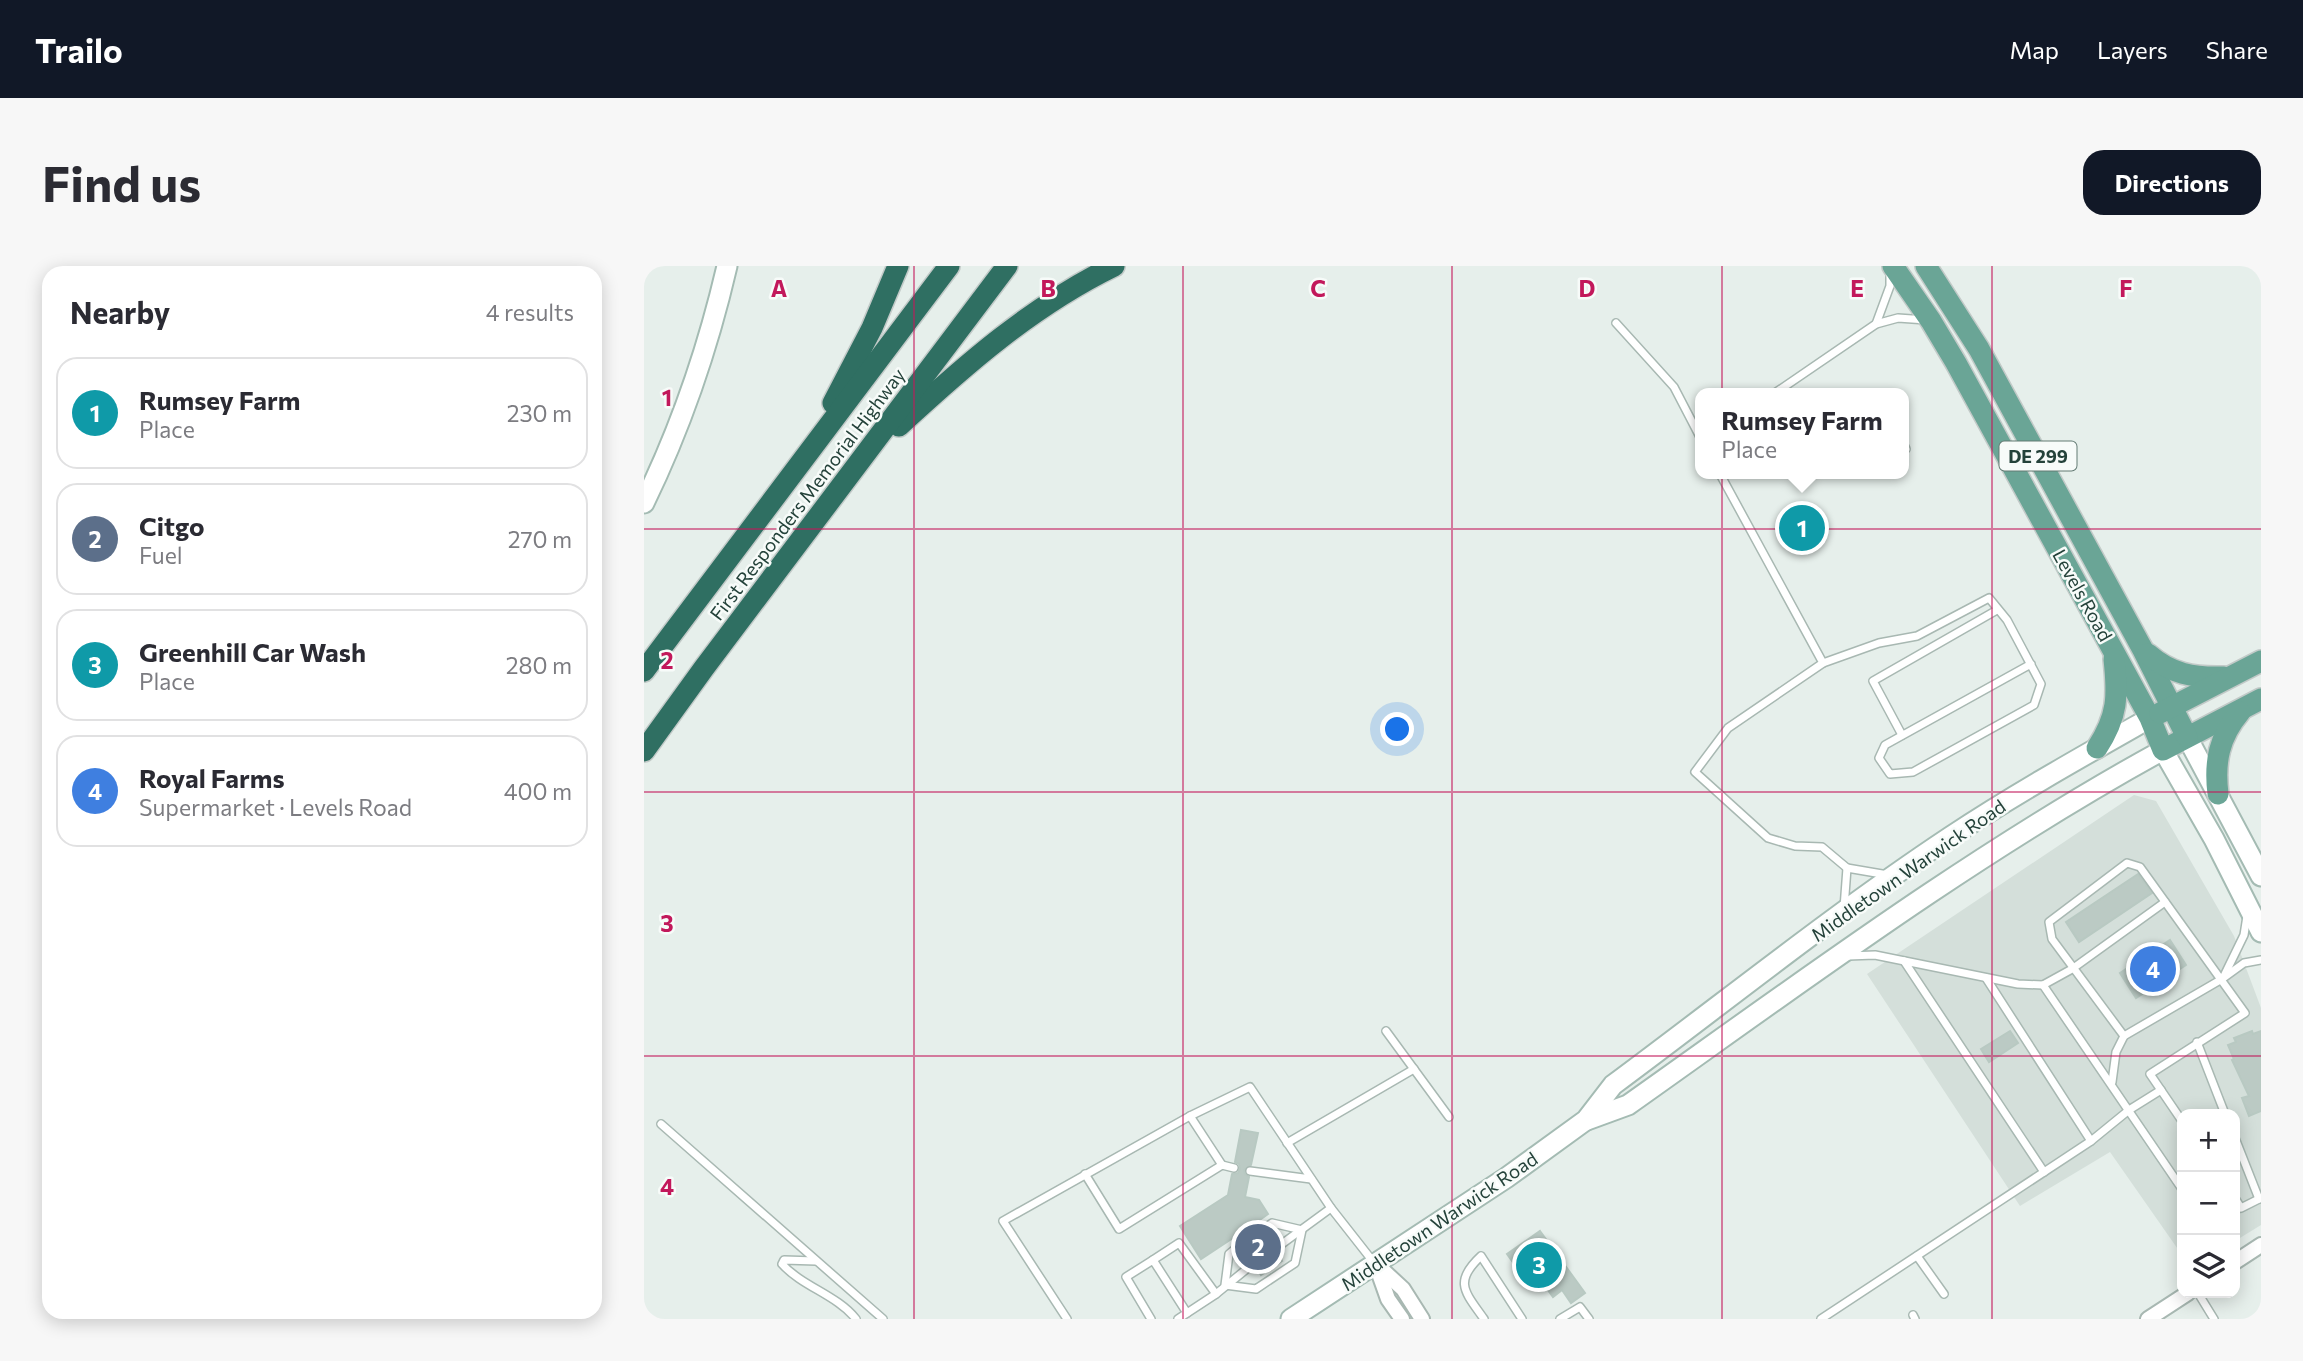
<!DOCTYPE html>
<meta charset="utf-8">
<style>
:root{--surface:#fff;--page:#f7f7f7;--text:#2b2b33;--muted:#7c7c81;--line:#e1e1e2;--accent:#111827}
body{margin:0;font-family:Commissioner,sans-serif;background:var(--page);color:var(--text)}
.controls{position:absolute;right:21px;bottom:21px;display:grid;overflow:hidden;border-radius:14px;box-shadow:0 4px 18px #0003}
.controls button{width:63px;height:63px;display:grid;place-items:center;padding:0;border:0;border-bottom:2px solid var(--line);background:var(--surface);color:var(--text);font:35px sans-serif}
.you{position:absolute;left:754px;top:464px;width:24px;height:24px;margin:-18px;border:5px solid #fff;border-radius:50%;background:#1a73e8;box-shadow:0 0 0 10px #1a73e833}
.badge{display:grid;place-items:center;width:46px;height:46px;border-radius:50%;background:var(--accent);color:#fff;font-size:23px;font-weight:700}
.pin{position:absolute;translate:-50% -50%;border:4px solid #fff;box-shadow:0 2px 7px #0006}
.popup{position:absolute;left:1051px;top:122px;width:214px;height:91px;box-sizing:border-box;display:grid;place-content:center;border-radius:14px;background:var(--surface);filter:drop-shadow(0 2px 5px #0005);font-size:23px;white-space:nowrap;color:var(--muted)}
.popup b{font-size:26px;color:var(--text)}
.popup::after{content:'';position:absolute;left:50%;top:100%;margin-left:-14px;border:14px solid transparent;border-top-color:var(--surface)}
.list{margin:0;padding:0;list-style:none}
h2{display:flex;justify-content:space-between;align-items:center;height:91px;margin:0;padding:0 28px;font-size:30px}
h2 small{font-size:23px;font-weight:400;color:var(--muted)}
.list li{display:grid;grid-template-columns:46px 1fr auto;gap:21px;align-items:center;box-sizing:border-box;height:112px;margin:0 14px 14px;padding:0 14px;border:2px solid var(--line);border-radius:21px}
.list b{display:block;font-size:26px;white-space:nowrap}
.list p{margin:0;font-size:23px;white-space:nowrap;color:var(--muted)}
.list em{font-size:23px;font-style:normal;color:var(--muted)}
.icon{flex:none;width:38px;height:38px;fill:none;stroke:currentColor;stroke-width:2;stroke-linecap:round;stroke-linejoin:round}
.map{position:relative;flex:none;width:1617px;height:1053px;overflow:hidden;border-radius:21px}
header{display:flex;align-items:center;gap:42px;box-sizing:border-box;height:98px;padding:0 35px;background:var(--accent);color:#fff}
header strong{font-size:33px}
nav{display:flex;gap:38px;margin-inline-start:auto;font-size:24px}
.intro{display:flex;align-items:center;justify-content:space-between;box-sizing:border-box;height:168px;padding:0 42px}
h1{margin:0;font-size:49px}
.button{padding:18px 32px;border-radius:21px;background:var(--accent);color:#fff;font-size:24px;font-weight:700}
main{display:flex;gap:42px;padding:0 42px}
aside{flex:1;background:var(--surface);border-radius:21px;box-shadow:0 4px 18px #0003}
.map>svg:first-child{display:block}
.built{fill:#d4dfda}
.building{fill:#bbcac4;stroke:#b8c9c2;stroke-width:2}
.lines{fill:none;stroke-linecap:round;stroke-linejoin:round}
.lane-casing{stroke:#a8b8b2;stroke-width:10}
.street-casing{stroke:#a8b8b2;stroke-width:18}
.secondary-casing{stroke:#a4bbb3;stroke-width:23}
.primary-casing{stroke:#c2cac8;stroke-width:24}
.highway-casing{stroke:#c2cac8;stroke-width:24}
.lane{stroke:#fff;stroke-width:7}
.street{stroke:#fff;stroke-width:14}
.secondary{stroke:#fff;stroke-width:19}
.primary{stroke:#6aa596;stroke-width:21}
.highway{stroke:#2f6f62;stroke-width:21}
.grid{fill:none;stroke:#c2185b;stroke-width:2;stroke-opacity:0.55}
.labels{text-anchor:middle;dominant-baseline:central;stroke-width:5;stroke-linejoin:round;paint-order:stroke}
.shield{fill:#f7fbf9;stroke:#637a73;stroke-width:2}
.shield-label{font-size:18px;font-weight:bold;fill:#24423a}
.street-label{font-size:19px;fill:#24423a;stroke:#f7fbf9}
.grid-label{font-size:23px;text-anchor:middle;font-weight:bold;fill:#c2185b;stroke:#f7fbf9;stroke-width:5;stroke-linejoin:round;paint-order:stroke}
</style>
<header>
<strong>Trailo</strong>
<nav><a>Map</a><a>Layers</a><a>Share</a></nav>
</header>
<div class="intro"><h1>Find us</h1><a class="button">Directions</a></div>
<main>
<aside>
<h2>Nearby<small>4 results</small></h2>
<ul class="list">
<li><span class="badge" style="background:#0f9aa8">1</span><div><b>Rumsey Farm</b><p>Place</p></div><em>230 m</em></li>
<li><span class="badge" style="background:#5c6f8a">2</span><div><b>Citgo</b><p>Fuel</p></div><em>270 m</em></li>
<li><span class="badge" style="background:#0f9aa8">3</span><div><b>Greenhill Car Wash</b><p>Place</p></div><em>280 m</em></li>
<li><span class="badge" style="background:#3f7fe0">4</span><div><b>Royal Farms</b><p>Supermarket · Levels Road</p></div><em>400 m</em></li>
</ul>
</aside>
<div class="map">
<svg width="1617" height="1053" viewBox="0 0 1617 1053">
<rect width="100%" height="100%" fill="#e6efeb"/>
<!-- built -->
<path class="built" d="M1490,529L1512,535L1590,670L1617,742V959L1591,975V848H1538V989L1466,886L1376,940L1223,708Z"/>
<!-- building -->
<g class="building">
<path d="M1494,608L1508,627L1435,676L1422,656Z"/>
<path d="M1526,674L1542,699L1492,732L1476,707Z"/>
<path d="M1366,765L1374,777L1345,796L1337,783Z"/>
<path d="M1608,765L1609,768L1617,765V845L1605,850L1598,832L1605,830L1588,794L1590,793L1584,779L1592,776L1590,772Z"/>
<path d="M597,864L614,867L607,899L600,904L601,908L605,911L601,931L615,934L624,948L613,956L615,959L612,965L616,970L622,969L627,978L626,986L629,989L634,988L638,995L617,1009L613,1002L616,999L615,994L612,991L606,992L600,983L603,978L600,973H594L592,970L557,993L536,960L584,929L588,908L594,907L596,903L595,898L591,896Z"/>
<path d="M896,965L941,1027L927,1037L918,1024L909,1031L893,1009L883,1016L863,988Z"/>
</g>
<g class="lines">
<defs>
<g id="lane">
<path d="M972,57L1030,121L1056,171"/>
<path d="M1232,58L1246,20V5"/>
<path d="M1131,127L1232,58L1254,52L1282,54"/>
<path d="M1260,179L1262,183L1260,184"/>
<path d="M1076,208L1179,397L1084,462L1051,506L1124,572L1151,580L1178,581L1203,602"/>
<path d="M1179,397L1235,377L1273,370L1345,332L1363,354L1397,418L1390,439L1269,506L1246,508L1235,492L1241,479L1387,398"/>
<path d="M1258,469L1229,415L1353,344"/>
<path d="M1200,642L1203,602L1244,609"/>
<path d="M1204,690L1231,689L1374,718L1399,719L1428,703L1521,636"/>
<path d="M1260,695L1400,906"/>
<path d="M1580,710L1600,669L1603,650"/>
<path d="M1342,712L1447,875"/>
<path d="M1399,719L1538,923"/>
<path d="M742,765L805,851"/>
<path d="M1480,770L1408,673L1405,656L1483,597L1496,601L1601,747L1506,808L1538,855"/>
<path d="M1553,776L1581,848"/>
<path d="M1468,816L1472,786L1480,770L1578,713L1600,697L1617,694"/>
<path d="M546,850L578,899"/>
<path d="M17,858L239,1053"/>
<path d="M1591,872L1615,933"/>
<path d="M643,877L770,803"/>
<path d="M606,905L667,913"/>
<path d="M441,908L475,963L578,899L590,902"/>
<path d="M1591,932L1597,942L1617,932"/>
<path d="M597,978L585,988L581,1019L612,1023L651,997L658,964L628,957L618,964"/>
<path d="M631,983L687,942"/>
<path d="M1273,990L1300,1028"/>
<path d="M509,994L535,977L572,1028"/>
<path d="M172,995L140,994L138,998C159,1021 193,1029 212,1053"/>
<path d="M1554,1027L1570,1053"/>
<path d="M1269,1049L1271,1053"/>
<path d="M423,1053L359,955L546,850L606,821L687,942L731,998"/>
<path d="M507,1053L482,1011L509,994L543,1047"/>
<path d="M534,1053L572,1028L610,997"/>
<path d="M840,1053C821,1026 809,1016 837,990L878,1053"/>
<path d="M916,1053L936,1041L945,1053"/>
<path d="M1177,1053L1447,875L1485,844L1517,824"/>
</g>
<g id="street">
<path d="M1591,996L1617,979"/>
<path d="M732,998L759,1023L778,1053"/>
<path d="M733,1002L744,1033L758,1053"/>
<path d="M1504,1053L1544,1027"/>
</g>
<g id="secondary">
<path d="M0,237C37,161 64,82 83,0"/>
<path d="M1543,471L1617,610"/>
<path d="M943,854L984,839C1159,715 1331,587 1519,484L1570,573L1617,666"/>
<path d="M647,1053L862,912L942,854L969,819C1081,736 1190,648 1306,571C1371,528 1439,490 1506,452"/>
</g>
<g id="primary">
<path d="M1249,0L1287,55L1312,97L1506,452L1519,484L1617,433"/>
<path d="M1282,0L1335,83L1499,384L1543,471"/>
<path d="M1504,388C1527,408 1549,412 1580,411"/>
<path d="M1516,447L1617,395"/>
<path d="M1453,482C1474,450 1474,430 1470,393"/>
<path d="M1574,528C1570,496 1575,471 1596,446"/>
</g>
<g id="highway">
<path d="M189,137L228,62L254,0"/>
<path d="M255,160C321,99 388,40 470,0"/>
<path d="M0,405L305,0"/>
<path d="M0,485L60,402L363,0"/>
</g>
</defs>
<!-- lane casing -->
<use href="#lane" class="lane-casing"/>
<!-- street casing -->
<use href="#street" class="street-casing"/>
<!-- secondary casing -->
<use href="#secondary" class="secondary-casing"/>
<!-- primary casing -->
<use href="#primary" class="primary-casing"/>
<!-- highway casing -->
<use href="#highway" class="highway-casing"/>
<!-- lane -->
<use href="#lane" class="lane"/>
<!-- street -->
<use href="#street" class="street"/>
<!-- secondary -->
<use href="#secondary" class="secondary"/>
<!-- primary -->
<use href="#primary" class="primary"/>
<!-- highway -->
<use href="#highway" class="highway"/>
</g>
<!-- grid -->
<path class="grid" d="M270,0V1053M539,0V1053M808,0V1053M1078,0V1053M1348,0V1053M0,263H1617M0,526H1617M0,790H1617"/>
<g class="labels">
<!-- shield labels -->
<rect class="shield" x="1355.5" y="175.5" width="77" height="29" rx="5"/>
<g class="shield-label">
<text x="1394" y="190">DE 299</text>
</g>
<!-- street labels -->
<g class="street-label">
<text transform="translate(163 228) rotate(-53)">First Responders Memorial Highway</text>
<text transform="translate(1439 329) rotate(61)">Levels Road</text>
<text transform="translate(1264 604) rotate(-35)">Middletown Warwick Road</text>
<text transform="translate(795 955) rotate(-34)">Middletown Warwick Road</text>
</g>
</g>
<g class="grid-label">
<text x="135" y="31">A</text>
<text x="404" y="31">B</text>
<text x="674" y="31">C</text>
<text x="943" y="31">D</text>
<text x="1213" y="31">E</text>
<text x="1482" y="31">F</text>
<text x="23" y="140">1</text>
<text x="23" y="403">2</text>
<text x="23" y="666">3</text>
<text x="23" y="929">4</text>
</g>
</svg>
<div class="controls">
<button>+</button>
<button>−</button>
<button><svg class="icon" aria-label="layers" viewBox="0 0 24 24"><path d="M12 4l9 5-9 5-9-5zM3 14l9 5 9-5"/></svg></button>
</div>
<div class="you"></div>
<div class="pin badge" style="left:1158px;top:262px;background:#0f9aa8">1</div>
<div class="popup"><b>Rumsey Farm</b>Place</div>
<div class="pin badge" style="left:614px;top:981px;background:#5c6f8a">2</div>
<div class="pin badge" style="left:895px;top:999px;background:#0f9aa8">3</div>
<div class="pin badge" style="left:1509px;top:703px;background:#3f7fe0">4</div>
</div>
</main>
